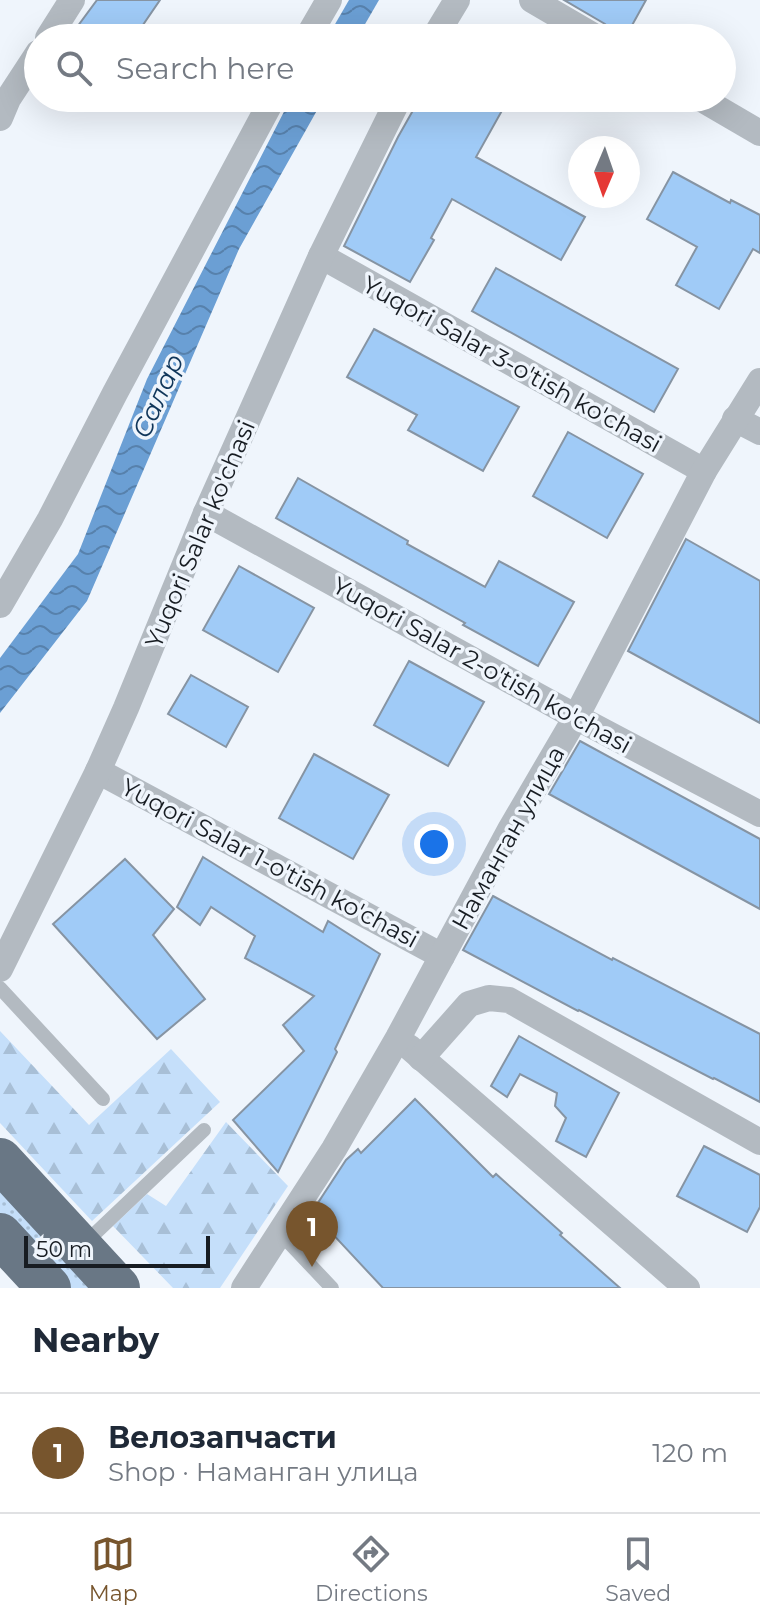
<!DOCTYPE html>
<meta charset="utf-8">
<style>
:root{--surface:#fff;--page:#f6f6f7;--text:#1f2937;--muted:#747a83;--line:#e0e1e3;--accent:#77552d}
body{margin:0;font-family:Montserrat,sans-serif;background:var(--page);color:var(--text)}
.compass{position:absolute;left:568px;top:136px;width:72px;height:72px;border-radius:50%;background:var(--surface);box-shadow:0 8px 32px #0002;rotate:182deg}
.scale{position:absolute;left:24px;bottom:20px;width:186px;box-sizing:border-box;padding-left:8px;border:4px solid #171c22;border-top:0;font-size:22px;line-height:28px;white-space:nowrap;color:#171c22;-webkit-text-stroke:6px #eff5fc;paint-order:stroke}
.you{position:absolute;left:434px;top:844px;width:28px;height:28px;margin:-20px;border:6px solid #fff;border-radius:50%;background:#1a73e8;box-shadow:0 0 0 12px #1a73e833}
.badge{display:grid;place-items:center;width:52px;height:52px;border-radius:50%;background:var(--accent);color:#fff;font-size:26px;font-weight:700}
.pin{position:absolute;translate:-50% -66px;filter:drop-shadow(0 2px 4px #0008)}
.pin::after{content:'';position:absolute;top:42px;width:28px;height:24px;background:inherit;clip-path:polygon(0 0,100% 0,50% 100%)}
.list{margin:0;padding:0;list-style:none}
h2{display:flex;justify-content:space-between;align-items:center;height:104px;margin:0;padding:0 32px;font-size:34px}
h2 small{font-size:26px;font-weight:400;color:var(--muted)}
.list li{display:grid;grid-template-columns:52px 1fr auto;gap:24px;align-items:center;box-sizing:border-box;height:120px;padding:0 32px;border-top:2px solid var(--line)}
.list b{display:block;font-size:30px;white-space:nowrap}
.list p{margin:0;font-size:26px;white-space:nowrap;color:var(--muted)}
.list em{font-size:26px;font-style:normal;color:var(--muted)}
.icon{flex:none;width:44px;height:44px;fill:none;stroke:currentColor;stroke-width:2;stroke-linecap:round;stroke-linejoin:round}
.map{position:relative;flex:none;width:760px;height:1288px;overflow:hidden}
.search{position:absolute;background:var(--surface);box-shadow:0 8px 32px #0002;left:24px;right:24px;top:24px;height:88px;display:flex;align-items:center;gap:20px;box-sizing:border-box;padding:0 28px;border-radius:44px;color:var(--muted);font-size:30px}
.sheet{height:224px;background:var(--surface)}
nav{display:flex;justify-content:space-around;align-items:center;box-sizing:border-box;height:112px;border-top:2px solid var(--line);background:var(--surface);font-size:22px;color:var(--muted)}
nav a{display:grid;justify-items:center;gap:4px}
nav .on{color:var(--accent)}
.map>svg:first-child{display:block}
.grass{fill:url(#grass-dots)}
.forest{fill:url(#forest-firs)}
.water{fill:url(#water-waves)}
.building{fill:#a0cbf7;stroke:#8694a3;stroke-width:2}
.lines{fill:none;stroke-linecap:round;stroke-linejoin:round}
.lane{stroke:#b3bac1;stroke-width:14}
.street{stroke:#b3bac1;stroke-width:26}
.highway{stroke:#697785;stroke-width:44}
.labels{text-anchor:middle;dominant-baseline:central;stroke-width:7;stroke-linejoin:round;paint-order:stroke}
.street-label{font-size:24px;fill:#171c22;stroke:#eff5fc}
.water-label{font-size:26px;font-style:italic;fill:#10365a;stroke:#eff5fc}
</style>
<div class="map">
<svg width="760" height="1288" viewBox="0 0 760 1288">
<defs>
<pattern id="grass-dots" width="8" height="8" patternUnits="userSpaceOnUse" patternTransform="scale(2)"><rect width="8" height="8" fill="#c5dffa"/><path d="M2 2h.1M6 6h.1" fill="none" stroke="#a8bfd6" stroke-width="1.8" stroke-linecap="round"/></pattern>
<pattern id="forest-firs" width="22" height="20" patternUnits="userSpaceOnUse" patternTransform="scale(2)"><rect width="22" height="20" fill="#c5dffa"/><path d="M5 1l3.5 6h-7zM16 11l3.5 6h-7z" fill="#a8bfd6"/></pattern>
<pattern id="water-waves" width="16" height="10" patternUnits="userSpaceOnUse" patternTransform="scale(2)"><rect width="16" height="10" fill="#6b9fd4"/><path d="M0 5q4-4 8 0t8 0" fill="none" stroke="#5781ac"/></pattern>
</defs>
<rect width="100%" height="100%" fill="#eff5fc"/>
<!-- grass -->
<path class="grass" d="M0,1188L91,1288H68L0,1214Z"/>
<!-- forest -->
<g class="forest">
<path d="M0,1031L89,1125L171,1049L220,1102L92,1221L0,1123Z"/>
<path d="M226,1122L288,1186L220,1288H173L113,1226L147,1194L166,1206Z"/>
</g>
<!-- water -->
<g class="water">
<path d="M349,0H379L357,38H327Z"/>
<path d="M291,98H324L239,249L87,601L0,713V658L78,554L147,379Z"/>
</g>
<!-- building -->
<g class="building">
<path d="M97,0H160L134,38H69Z"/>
<path d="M564,0H646L625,38H617L612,36L610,29L605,24Z"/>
<path d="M420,98H509L476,157L585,217L561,260L452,199L431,238L434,240L410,282L344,246L398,137Z"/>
<path d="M673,172L730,203L731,200L760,215V253L753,249L719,309L676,285L697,247L647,219Z"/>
<path d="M496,268L678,369L654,412L472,311Z"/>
<path d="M374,329L519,407L483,471L408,430L417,415L347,377Z"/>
<path d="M568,432L643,474L607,538L533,496Z"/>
<path d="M298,478L408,541L407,544L485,587L499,561L574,602L538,666L463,625L465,623L276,518Z"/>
<path d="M686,539L760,581V723L628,651Z"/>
<path d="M239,566L314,608L278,672L203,630Z"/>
<path d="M409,661L484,702L448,766L374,725Z"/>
<path d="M191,675L248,707L226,747L168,714Z"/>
<path d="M580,741L760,839V909L549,794Z"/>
<path d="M314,754L389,795L353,859L279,818Z"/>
<path d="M203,857L323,932L328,921L380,954L335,1049L337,1052L278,1172L233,1120L304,1051L283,1025L314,996L245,958L255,936L211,907L200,925L177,907Z"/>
<path d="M125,859L174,909L153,935L205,999L157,1039L53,924Z"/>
<path d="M493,896L612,960L613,958L760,1034V1102L714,1078L713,1079L579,1010L578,1011L463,950Z"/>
<path d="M519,1036L619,1093L586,1157L556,1141L566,1118L555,1106L557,1093L520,1074L507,1097L491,1086Z"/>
<path d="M415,1099L493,1177L496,1174L562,1233L560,1235L620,1288H383L312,1212L346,1160L358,1149L361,1153Z"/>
<path d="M704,1146L760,1175V1207L747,1232L677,1196Z"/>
</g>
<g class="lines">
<!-- lane -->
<g class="lane">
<path d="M0,988L103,1099"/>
<path d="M280,1233L332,1288"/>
<path d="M84,1244L204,1130"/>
</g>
<!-- street -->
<g class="street">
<path d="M532,0L597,38"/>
<path d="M48,38L72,0"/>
<path d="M307,38L329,0"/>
<path d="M434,38L457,0"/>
<path d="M700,98L760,133"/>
<path d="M0,118L8,99L38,53"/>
<path d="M321,256L704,471"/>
<path d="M735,419L760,432"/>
<path d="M206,513L576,717L760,814"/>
<path d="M0,605L50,519L115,393L273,98"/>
<path d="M98,771L442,956"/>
<path d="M0,969L98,771L126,708L206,513L321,256L399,98"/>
<path d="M409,1047L687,1288"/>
<path d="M421,1058L469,1004L489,998L509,1000L760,1142"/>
<path d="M244,1288L334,1149L398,1038L511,828L576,717L704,471L760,381"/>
</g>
<!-- highway -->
<g class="highway">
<path d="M0,1160L118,1288"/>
<path d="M0,1235L49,1288"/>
</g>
</g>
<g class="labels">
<!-- street labels -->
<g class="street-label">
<text transform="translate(512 364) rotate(29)">Yuqori Salar 3-o'tish ko'chasi</text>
<text transform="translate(200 534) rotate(-67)">Yuqori Salar ko'chasi</text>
<text transform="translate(482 665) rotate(29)">Yuqori Salar 2-o'tish ko'chasi</text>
<text transform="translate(508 838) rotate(-61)">Наманган улица</text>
<text transform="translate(270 863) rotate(28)">Yuqori Salar 1-o'tish ko'chasi</text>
</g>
<!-- water labels -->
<g class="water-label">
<text transform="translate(158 396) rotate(-66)">Салар</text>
</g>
</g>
</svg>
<svg class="compass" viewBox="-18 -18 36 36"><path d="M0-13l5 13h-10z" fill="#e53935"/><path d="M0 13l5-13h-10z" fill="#747a83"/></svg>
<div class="scale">50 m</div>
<div class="you"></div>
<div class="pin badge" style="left:312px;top:1267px">1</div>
<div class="search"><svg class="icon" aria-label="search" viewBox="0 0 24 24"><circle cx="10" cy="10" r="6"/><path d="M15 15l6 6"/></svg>Search here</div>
</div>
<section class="sheet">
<h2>Nearby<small></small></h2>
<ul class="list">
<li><span class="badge">1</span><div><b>Велозапчасти</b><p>Shop · Наманган улица</p></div><em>120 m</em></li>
</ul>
</section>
<nav>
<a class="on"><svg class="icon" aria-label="map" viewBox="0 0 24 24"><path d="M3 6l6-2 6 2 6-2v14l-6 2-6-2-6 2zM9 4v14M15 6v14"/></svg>Map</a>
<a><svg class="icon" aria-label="directions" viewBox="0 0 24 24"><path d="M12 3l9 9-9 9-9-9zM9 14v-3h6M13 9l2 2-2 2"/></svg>Directions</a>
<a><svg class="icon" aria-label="saved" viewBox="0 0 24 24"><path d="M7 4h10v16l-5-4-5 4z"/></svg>Saved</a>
</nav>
